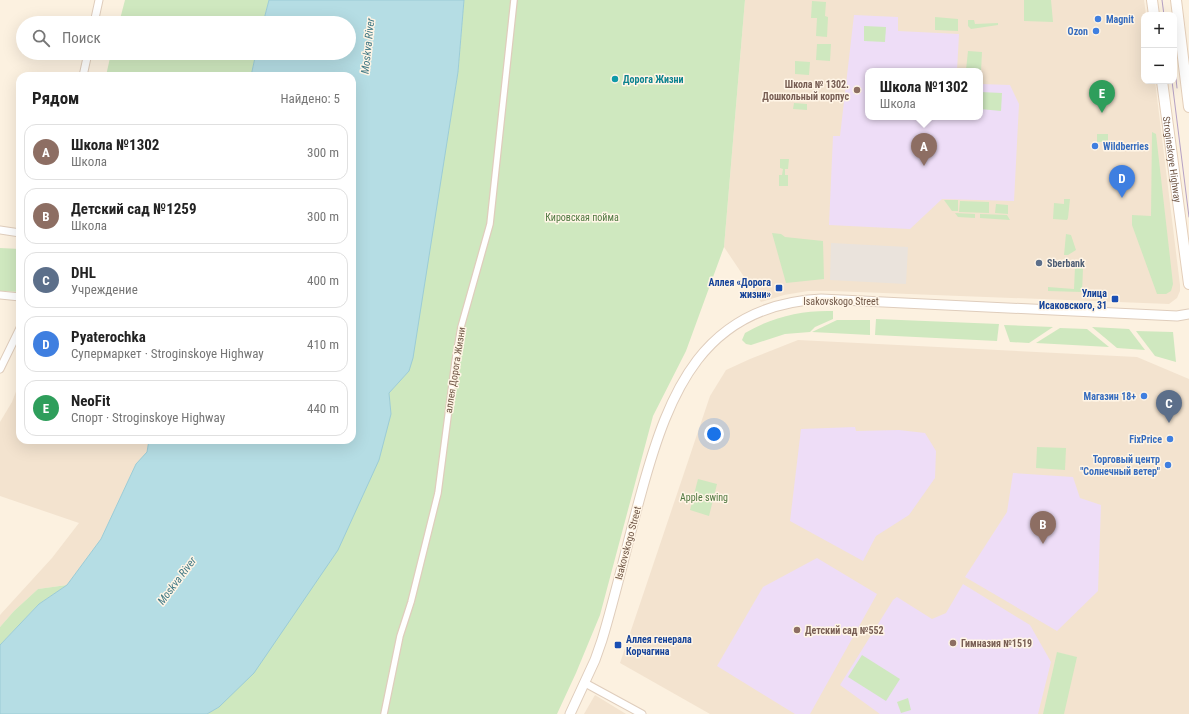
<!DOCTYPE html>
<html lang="ru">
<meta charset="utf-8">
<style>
:root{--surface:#fff;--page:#f6f6f6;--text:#222;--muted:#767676;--line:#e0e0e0;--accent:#ea580c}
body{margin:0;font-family:"Roboto Condensed",sans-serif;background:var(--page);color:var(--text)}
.controls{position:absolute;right:12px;top:12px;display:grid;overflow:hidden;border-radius:8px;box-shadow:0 4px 16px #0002}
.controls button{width:36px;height:36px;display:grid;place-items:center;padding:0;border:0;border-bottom:1px solid var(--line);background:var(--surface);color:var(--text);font:20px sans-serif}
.you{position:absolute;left:714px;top:434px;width:14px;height:14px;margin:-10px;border:3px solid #fff;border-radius:50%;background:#1a73e8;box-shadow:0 0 0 6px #1a73e833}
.badge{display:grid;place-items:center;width:26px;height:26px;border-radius:50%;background:var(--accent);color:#fff;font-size:13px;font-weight:700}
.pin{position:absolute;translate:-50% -33px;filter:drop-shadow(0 1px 2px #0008)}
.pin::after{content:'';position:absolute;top:21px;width:14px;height:12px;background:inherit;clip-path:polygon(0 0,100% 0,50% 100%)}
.popup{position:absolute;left:865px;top:68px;width:118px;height:52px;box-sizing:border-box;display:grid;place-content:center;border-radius:8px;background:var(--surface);filter:drop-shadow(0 1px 3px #0005);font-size:13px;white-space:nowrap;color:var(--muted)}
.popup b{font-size:15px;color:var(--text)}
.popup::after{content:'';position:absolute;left:50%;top:100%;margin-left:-8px;border:8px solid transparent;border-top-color:var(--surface)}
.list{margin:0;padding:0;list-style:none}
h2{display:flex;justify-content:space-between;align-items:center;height:52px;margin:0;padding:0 16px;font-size:17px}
h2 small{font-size:13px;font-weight:400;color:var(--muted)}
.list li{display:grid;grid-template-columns:26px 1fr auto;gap:12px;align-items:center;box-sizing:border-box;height:56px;margin:0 8px 8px;padding:0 8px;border:1px solid var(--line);border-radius:12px}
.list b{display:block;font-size:15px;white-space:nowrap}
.list p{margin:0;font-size:13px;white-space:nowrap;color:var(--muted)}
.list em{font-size:13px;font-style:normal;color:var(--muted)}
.icon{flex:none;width:22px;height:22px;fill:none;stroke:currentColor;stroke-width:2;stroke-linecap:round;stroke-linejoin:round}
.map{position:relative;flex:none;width:1189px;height:714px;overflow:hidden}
.search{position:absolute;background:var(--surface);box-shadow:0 4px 16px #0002;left:16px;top:16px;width:340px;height:44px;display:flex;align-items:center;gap:10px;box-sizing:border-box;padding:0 14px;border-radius:22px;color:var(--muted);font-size:15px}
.panel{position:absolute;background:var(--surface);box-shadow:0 4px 16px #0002;left:16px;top:72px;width:340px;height:372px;border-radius:12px}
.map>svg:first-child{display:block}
.residential{fill:#f3e3cf;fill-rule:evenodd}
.industrial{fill:#eae3dc}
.education{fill:#eeddf7}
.green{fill:#cfe8bf}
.water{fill:#b5dde4;stroke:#9cccd6}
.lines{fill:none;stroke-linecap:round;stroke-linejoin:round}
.pedestrian-casing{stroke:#dfcdbc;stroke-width:8}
.minor-casing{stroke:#dfcdbc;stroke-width:9}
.tertiary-casing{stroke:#dfcdbc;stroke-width:11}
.secondary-casing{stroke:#e4cfba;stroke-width:12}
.pedestrian{stroke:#fff;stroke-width:5.5}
.minor{stroke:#fff;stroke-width:7}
.tertiary{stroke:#fff;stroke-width:9}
.secondary{stroke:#fff;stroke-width:10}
.tram{stroke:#b4a0c4;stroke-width:1}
.shop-dot{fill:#3f7fe0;stroke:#fff5e6;stroke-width:1.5}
.culture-dot{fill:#0f9aa8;stroke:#fff5e6;stroke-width:1.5}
.education-dot{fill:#8d6e63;stroke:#fff5e6;stroke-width:1.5}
.service-dot{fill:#5c6f8a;stroke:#fff5e6;stroke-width:1.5}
.transit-dot{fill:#1a4fb4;stroke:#fff5e6;stroke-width:1.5}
.labels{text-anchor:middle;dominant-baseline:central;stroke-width:3;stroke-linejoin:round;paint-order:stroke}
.shop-label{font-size:10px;font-weight:bold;fill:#366cbe;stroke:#fff5e6;text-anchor:end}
.culture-label{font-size:10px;font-weight:bold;fill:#0d838f;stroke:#fff5e6;text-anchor:start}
.education-label{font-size:10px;font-weight:bold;fill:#785e54;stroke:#fff5e6;text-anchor:start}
.street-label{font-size:10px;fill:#715848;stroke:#fff5e6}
.park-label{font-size:10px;fill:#507841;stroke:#fff5e6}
.service-label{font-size:10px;font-weight:bold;fill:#4e5e75;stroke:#fff5e6;text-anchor:start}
.transit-label{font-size:10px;font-weight:bold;fill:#164399;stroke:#fff5e6;text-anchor:end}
.water-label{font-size:11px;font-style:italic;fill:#427985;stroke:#fff5e6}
</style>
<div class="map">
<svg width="1189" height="714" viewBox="0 0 1189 714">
<rect width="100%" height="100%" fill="#fcf1e0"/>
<!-- residential -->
<g class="residential">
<path d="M745,0H1144L1146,15H1144V81H1155L1180,285V291L1177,298L1169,304L832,291H808L784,295L761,302L724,247ZM868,71H980V117H868Z"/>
<path d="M798,340L1137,357L1189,379V714H710L620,663L710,396L726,370L750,359Z"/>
<path d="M20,381V440H149L147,452L136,464L101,539L67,585L38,589L14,611L0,627V615L52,558L79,523L0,496V422L12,402Z"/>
<path d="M595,695L626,714H584Z"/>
</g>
<!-- industrial -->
<path class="industrial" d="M831,243L908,247L906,284L830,280Z"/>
<!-- education -->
<g class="education">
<path d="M854,15L898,17V31L959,34L957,71H868V117H980V84L1010,85L1019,104L1014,201L942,199L910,229L829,225L833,136H840Z"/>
<path d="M855,427L856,431L899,430L925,433L936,451L935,478L909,515L876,536L863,561L790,521L801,429Z"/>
<path d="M1013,473L1073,477L1080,498L1101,505L1098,591L1057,631L965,577L1007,512Z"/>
<path d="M817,558L877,594L810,714H795L717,666L763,587Z"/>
<path d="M963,584L1030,625L1051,662L1038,714H880L840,685L893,600L897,597L932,619L946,613Z"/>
</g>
<!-- green -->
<g class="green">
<path d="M125,0H269L263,23H119Z"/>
<path d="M464,0H745L724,247L686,351L653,416L600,615L576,673L557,714H207L219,707L391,414L389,393L409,371L458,72Z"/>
<path d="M1024,0H1051L1053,22L1024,21Z"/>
<path d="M812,1L826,2L825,16L828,17L827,37L816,36L817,18H811Z"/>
<path d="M935,17L958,19V31L935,30Z"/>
<path d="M968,20H974L975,24L998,23V25L971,29L968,26Z"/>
<path d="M864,26L886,27L885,42L864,41Z"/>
<path d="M817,44H831L830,61L816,60Z"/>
<path d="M968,51L982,52L981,71L966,70Z"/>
<path d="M111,53H256L251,76H106Z"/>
<path d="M795,61L810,62L809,75L795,74Z"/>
<path d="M980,92L1002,93L1001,111L980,109Z"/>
<path d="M794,103L807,104V110L793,109Z"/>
<path d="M1152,132L1156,134L1173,284L1171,291L1166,294H1157L1132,225V215L1151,216Z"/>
<rect x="1097" y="134" width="11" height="8"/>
<path d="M780,159H789L788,169H785V175H788V186H779V175H782L783,169L780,168Z"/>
<path d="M1064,199H1070L1068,218L1067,220L1053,219L1054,203L1064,204Z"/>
<path d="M944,200H958V211H952Z"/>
<path d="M960,201L989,202V213L959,212Z"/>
<path d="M996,204L1008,205V214L995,213Z"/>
<path d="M955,213L975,214V218L958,217Z"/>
<path d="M980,214L1007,215L1010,220L980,218Z"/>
<path d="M772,233L781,234L785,237L823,241L824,279L786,283Z"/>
<path d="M1066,234L1071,235L1076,250L1068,255H1064Z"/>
<path d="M0,248L20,249V292L0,291Z"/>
<path d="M1075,267H1081L1083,269L1082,292L1048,291V287L1074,289Z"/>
<path d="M833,311V319L815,327L810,332L785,334L751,345L746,344L742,340L745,333C772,317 802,310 833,311Z"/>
<path d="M876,319L999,324L997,341L875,335Z"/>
<path d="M837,320H870V335L812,332Z"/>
<path d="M1004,325L1053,327L1029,343L1010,342Z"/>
<path d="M1092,327L1129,329L1145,350L1117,348Z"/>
<path d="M1060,328L1087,329L1109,347L1036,343Z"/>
<path d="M1136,331L1173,332L1176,362L1155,356Z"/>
<path d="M1037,447L1066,448L1065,470L1036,468Z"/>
<path d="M698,479L717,484L709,516L690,510Z"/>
<path d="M67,585L39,604L0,645V627L14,611L38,589Z"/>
<path d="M1057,652L1077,657L1064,714H1043Z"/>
<path d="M862,655L900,679L886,701L848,677Z"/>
<path d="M908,698L911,710L901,713L897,702Z"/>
</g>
<!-- water -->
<path class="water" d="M269,0H464L458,72L413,358L409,371L389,393L391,414L379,460L338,550L254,673L219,707L207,714H0V645L39,604L67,585L101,539L136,464L147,452L149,440H352V76H251L256,53H349V23H263Z"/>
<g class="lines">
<defs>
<path id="pedestrian" d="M384,714L400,636L411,602L438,493L455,362L461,327L490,224L514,0"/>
<g id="minor">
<path d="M94,23L99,0"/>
<path d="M83,76L88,53"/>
<path d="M0,230L20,233"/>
<path d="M0,295L20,297"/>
<path d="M0,369L20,328"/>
<path d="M585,683L642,714"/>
</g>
<path id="tertiary" d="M570,714L595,660L602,640C617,590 628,540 642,490C669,392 703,305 821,299L1177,316L1189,314"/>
<g id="secondary">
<path d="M1152,0L1154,15"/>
<path d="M1176,0L1189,107"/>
<path id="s1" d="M1162,81L1189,284"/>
</g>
</defs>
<!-- pedestrian casing -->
<use href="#pedestrian" class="pedestrian-casing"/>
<!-- minor casing -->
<use href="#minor" class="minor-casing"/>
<!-- tertiary casing -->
<use href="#tertiary" class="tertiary-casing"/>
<!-- secondary casing -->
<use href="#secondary" class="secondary-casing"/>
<!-- pedestrian -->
<use href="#pedestrian" class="pedestrian"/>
<!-- minor -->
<use href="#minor" class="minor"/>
<!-- tertiary -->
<use href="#tertiary" class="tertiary"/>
<!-- secondary -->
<use href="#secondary" class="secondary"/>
<!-- tram -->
<g class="tram">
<path d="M1162,0L1164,15"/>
<path d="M1174,60L1177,88"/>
<path d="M1172,81L1189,217"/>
</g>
</g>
<!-- markers -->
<g class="shop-dot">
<circle cx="1098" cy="19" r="4"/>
<circle cx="1096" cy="31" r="4"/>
<circle cx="1095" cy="146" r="4"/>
<circle cx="1144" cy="396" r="4"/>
<circle cx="1170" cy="439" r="4"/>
<circle cx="1168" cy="465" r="4"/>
</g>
<circle class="culture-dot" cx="615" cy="79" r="4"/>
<g class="education-dot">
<circle cx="857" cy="90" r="4"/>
<circle cx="797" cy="630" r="4"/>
<circle cx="953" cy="643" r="4"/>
</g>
<circle class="service-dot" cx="1039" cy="263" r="4"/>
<g class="transit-dot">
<rect x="775" y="284" width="8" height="8" rx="2"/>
<rect x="1111" y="295" width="8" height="8" rx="2"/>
<rect x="614" y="641" width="8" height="8" rx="2"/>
</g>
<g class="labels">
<!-- shop labels -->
<g class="shop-label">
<text x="1106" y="19" text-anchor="start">Magnit</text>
<text x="1088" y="31">Ozon</text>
<text x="1103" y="146" text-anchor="start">Wildberries</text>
<text x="1136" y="396">Магазин 18+</text>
<text x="1162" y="439">FixPrice</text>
<text x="1160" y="459">Торговый центр<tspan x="1160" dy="12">"Солнечный ветер"</tspan></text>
</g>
<!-- culture labels -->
<g class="culture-label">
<text x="623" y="79">Дорога Жизни</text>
</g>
<!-- education labels -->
<g class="education-label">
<text x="849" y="84" text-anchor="end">Школа № 1302.<tspan x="849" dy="12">Дошкольный корпус</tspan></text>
<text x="805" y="630">Детский сад №552</text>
<text x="961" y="643">Гимназия №1519</text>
</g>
<!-- street labels -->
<g class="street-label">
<text stroke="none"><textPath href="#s1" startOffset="79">Stroginskoye Highway</textPath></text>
<text x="841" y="301">Isakovskogo Street</text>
<text transform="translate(455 370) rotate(-81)">аллея Дорога Жизни</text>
<text transform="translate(628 543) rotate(-75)">Isakovskogo Street</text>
</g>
<!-- park labels -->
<g class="park-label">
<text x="582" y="217">Кировская пойма</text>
<text x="704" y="497">Apple swing</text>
</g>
<!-- service labels -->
<g class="service-label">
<text x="1047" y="263">Sberbank</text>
</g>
<!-- transit labels -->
<g class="transit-label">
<text x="771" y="282">Аллея «Дорога<tspan x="771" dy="12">жизни»</tspan></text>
<text x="1107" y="293">Улица<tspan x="1107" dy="12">Исаковского, 31</tspan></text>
<text x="626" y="639" text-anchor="start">Аллея генерала<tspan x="626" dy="12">Корчагина</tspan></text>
</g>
<!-- water labels -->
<g class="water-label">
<text transform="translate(368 46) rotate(-84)">Moskva River</text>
<text transform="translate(177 581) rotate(-53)">Moskva River</text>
</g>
</g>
</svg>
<div class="controls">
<button>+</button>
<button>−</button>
</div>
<div class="you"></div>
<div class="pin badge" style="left:924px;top:166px;background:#8d6e63">A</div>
<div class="popup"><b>Школа №1302</b>Школа</div>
<div class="pin badge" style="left:1043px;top:544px;background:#8d6e63">B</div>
<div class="pin badge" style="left:1169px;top:423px;background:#5c6f8a">C</div>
<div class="pin badge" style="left:1122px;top:198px;background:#3f7fe0">D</div>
<div class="pin badge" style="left:1102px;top:113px;background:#2e9e5b">E</div>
<div class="search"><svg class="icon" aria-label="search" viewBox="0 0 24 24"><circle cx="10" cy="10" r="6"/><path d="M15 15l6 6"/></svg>Поиск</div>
<section class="panel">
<h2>Рядом<small>Найдено: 5</small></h2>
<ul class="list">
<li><span class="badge" style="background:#8d6e63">A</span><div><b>Школа №1302</b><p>Школа</p></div><em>300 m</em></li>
<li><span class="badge" style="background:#8d6e63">B</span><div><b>Детский сад №1259</b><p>Школа</p></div><em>300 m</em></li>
<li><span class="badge" style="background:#5c6f8a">C</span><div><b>DHL</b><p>Учреждение</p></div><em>400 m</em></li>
<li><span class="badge" style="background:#3f7fe0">D</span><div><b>Pyaterochka</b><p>Супермаркет · Stroginskoye Highway</p></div><em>410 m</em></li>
<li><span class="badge" style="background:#2e9e5b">E</span><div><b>NeoFit</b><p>Спорт · Stroginskoye Highway</p></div><em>440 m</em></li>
</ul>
</section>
</div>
